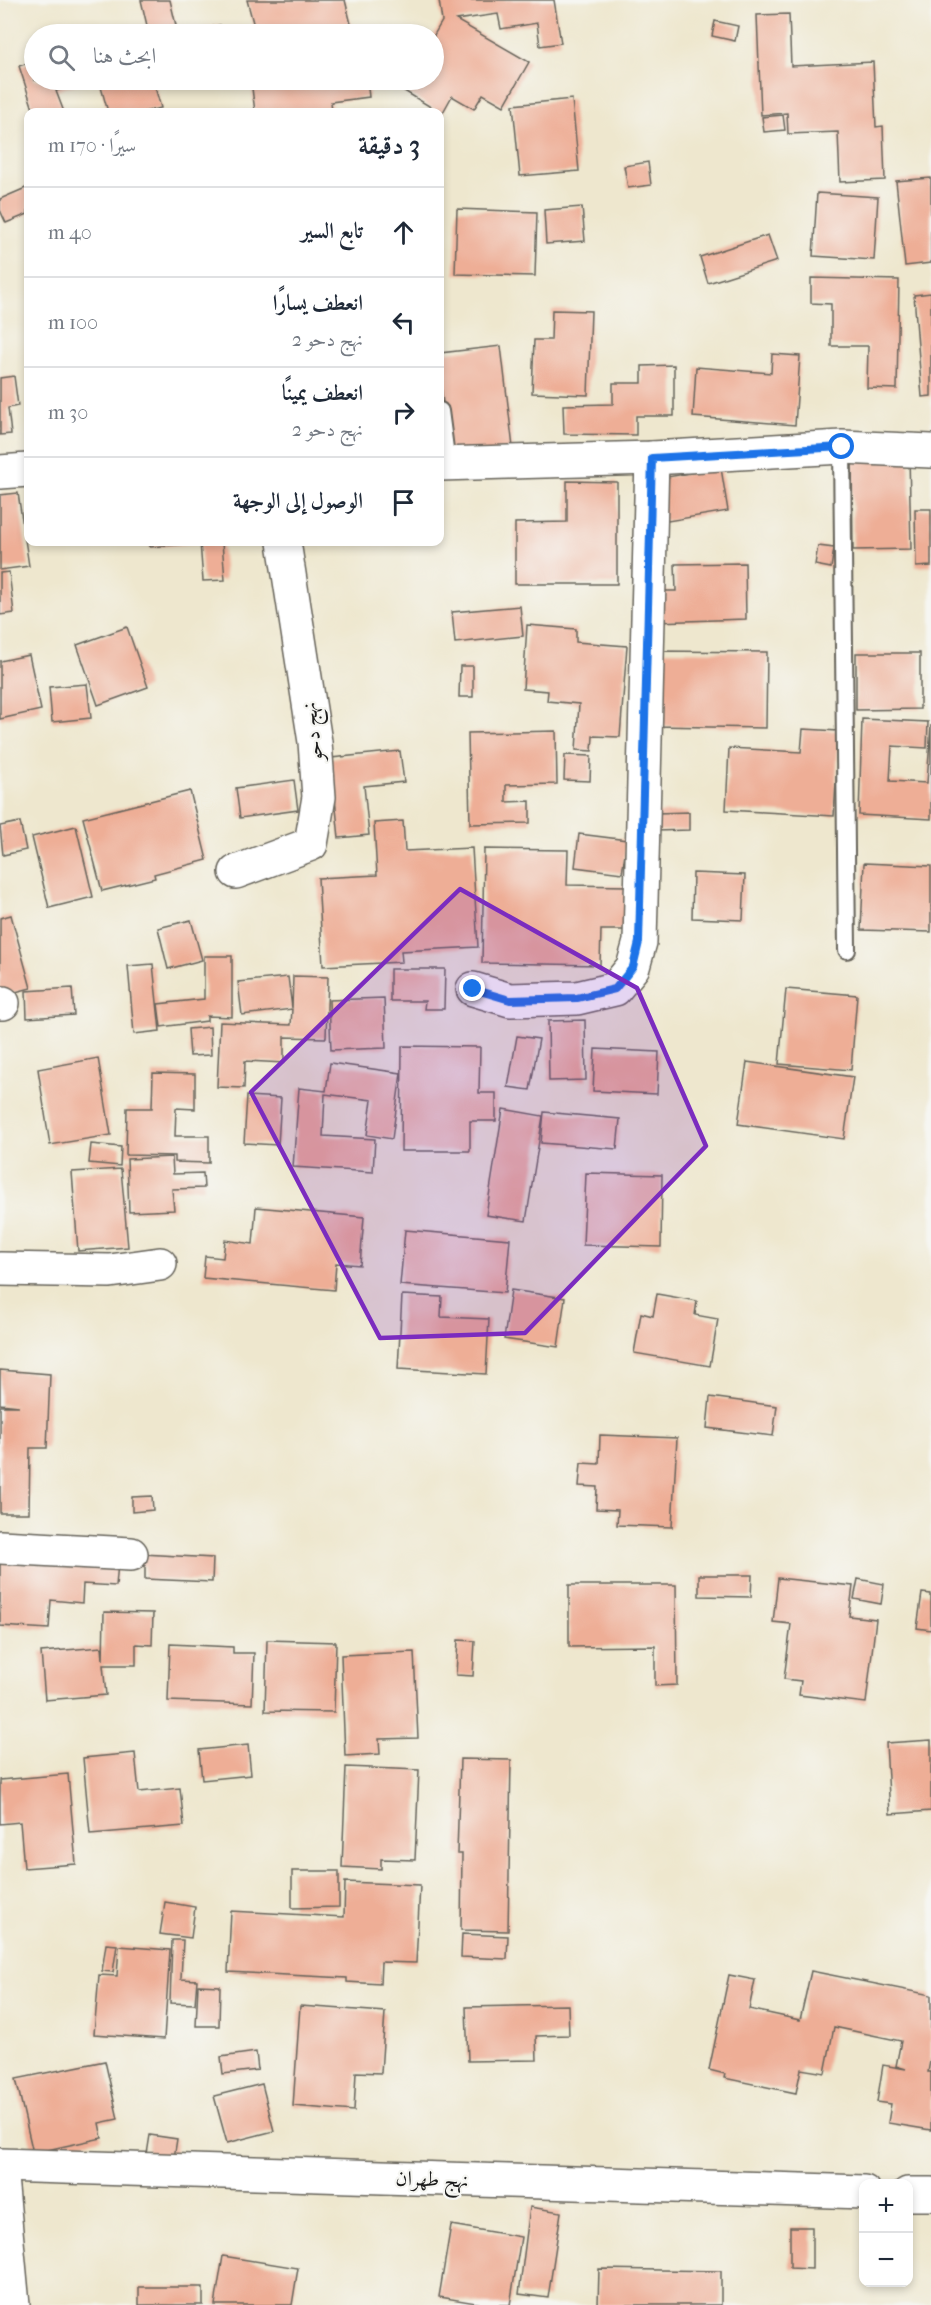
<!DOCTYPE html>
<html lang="ar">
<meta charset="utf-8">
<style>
:root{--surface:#fff;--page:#f2f2f3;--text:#1f2937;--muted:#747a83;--line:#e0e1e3}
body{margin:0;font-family:"IM FELL French Canon",Amiri,serif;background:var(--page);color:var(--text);direction:rtl}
.controls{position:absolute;right:18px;bottom:18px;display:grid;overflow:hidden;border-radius:12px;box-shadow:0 3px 9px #0003}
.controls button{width:54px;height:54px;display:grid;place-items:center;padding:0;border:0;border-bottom:2px solid var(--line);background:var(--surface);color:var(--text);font:30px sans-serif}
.stop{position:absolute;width:18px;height:18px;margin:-14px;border:4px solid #1a73e8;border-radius:50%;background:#fff}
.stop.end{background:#1a73e8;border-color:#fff;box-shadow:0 2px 6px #0008}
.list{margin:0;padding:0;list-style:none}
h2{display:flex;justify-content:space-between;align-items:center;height:78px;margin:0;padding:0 24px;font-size:26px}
h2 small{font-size:20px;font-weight:400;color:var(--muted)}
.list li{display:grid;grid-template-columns:39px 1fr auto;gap:18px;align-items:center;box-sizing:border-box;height:90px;padding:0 24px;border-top:2px solid var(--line)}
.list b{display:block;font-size:22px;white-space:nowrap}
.list p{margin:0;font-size:20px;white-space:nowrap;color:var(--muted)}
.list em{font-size:20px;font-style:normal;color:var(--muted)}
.icon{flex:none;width:33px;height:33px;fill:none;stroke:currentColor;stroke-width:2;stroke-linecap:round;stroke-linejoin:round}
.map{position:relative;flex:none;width:931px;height:2305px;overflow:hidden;direction:ltr}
.search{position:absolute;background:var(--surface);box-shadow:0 3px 9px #0003;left:24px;top:24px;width:420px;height:66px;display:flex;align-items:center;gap:15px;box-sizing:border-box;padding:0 21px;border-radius:33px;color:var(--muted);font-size:22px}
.panel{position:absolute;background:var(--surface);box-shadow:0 3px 9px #0003;left:24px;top:108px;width:420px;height:438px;border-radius:12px;direction:rtl}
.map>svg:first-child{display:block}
.building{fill:#eeae96}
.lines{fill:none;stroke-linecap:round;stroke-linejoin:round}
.lane-casing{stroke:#66635a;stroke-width:20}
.street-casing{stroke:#66635a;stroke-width:36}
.lane{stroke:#fff;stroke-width:16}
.street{stroke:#fff;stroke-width:33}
.route{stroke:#1a73e8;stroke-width:8}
.marked{fill:#7b2cbf;fill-opacity:0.2;stroke:#7b2cbf;stroke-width:4.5;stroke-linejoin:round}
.labels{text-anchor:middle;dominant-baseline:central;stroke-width:4.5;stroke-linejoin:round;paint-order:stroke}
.street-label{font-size:21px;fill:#1c1c1c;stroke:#f6f6f2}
</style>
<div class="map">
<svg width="931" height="2305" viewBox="0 0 931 2305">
<rect width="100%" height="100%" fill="#f6f6f2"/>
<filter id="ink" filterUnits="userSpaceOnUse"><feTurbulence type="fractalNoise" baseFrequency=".0167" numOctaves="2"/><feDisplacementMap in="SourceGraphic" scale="12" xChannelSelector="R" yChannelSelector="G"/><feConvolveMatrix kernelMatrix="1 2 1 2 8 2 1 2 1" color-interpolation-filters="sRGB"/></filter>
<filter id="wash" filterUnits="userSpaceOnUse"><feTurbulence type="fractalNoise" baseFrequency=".008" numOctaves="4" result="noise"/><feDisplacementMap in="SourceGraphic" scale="24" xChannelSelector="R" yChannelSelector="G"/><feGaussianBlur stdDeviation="1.35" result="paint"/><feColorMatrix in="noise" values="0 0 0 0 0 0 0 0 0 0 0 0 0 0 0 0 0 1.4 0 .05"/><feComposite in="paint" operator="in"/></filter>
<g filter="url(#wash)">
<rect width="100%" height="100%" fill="#eee7ce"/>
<g id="blocks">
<!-- building -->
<g class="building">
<path d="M141,0H170L178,34H149Z"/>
<path d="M247,0H345L352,28L325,34H256Z"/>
<path d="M439,0H554L561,43L540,46L537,23L501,29L498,14L456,20L529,62L504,106L483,94L474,109L452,96L442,114L401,89L407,80H434V35L442,21Z"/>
<path d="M789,14L791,66L873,62L876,127L883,126L885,180L840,182L838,132L788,134L787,113L761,115L757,15Z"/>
<path d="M715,21L738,26L735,41L712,36Z"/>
<path d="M220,25L222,34H183Z"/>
<path d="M34,61V80H88L56,91L64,112H34L19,66Z"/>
<path d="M99,80H153L161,108L143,112H108Z"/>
<path d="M251,80H367L369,97L331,102L332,112H255Z"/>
<path d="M572,99L579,171L520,176L513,105Z"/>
<path d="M783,115L785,130L764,132L762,117Z"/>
<path d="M648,162L651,185L628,188L624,166Z"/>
<path d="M931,178V263L905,266L896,181Z"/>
<path d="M28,187V214L6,223L0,210V199Z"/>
<path d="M817,193L878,197L874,260L813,256Z"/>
<path d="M582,207L585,241L546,244L544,210Z"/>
<path d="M457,209L537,212L535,276L455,274Z"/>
<path d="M768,235L777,261L708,283L700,257Z"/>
<path d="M811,278L899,280L897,389L867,388L868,346H831V304L811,303Z"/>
<path d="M931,293V396L922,397L914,295Z"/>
<path d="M552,310L591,311L588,395L532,393L534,340H551Z"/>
<path d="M501,346L514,456L450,464L440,377V353Z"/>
<path d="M772,354L800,356L795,425L693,417L696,367L771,373Z"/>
<path d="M674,365V416H636V435L564,434L563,405L613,404V383H642V366Z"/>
<path d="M14,376L18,406L8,408L11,434L0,435V378Z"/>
<path d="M909,455L911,549L853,550L852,456Z"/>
<path d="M721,468L728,511L662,522L655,479Z"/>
<path d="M567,481L617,482V584H515V523L567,522Z"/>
<path d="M18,493L29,566L0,570V495Z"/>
<path d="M915,509H931V566L916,567Z"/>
<path d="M149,542H197V543L150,547Z"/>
<path d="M200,542H222L225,580L203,581Z"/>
<path d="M818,546L834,548L831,568L815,565Z"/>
<path d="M745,563L746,619L655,622L654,591H676L675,564Z"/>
<path d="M9,572L14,613L0,615V573Z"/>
<path d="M520,606L523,636L455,643L452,612Z"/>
<path d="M527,625L576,629V642L627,646L620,737L593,736L592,751L576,750L579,704L547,701L548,691L523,689Z"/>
<path d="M127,627L148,687L98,705L77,645Z"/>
<path d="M655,651L767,652L766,728L654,726Z"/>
<path d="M856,653H920V709L856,710Z"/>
<path d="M29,655L41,710L0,719V661Z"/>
<path d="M460,666H473V697H459Z"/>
<path d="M87,684L91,718L52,722L49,687Z"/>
<path d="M862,719L928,722L927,748L892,746L890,781L927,783L931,725V819L859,815Z"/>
<path d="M803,729L839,731L834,816L726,810L729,748L801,752Z"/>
<path d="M556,731L557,784L506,785V802L530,801V823L470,824L468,733Z"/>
<path d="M400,751L404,782L364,786L369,835L339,838L331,758Z"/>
<path d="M565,755L591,756L590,781L564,780Z"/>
<path d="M294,780L298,810L240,818L236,788Z"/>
<path d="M190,791L207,860L154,874L155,878L102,891L83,818Z"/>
<path d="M689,812V830L656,831V813Z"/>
<path d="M403,821L405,851L472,848L478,947L401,951L402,962L323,966L318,878L377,875L374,823Z"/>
<path d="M20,822L26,850L3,855L0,826Z"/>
<path d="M76,826L93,897L49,908L32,837Z"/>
<path d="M579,834L627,840L622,873L575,867Z"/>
<path d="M484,849L568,850L567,885L627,886L626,930H601L600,965L482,963Z"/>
<path d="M864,863L931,866V932L861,930Z"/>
<path d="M693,873L745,875L743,920L692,918Z"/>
<path d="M11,915L31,988L0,996V918Z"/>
<path d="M191,920L202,960L168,969L158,928Z"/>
<path d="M204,956H232V1017L207,1016V1021L161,1027L158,1004L204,999Z"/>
<path d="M153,964L160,1031L134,1034L128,966Z"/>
<path d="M390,969H445L444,1009H424L425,1001H390Z"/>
<path d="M293,976L328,977L326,1038L284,1037V1063L245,1061L244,1088L217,1087L220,1022L291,1025L292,1009L242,1015L238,982L288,977L292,1008Z"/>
<path d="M72,988L74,1015L27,1018L26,991Z"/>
<path d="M786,989L857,995L851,1070L779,1064Z"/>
<path d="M384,998L386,1048L331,1050L329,1000Z"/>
<path d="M585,1020L586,1080L549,1081L548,1021Z"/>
<path d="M210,1027L211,1055L190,1056L188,1029Z"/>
<path d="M517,1036L539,1039L530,1090L508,1087Z"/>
<path d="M402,1046L480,1047L479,1093H496V1121H470V1151H401Z"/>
<path d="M595,1049L659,1052L657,1094L593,1091Z"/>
<path d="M98,1058L111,1135L50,1145L38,1069Z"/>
<path d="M747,1062L853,1077L844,1139L738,1124Z"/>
<path d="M330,1063L401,1073L392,1139L367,1135L372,1100L325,1094L323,1136L375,1139L373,1172L293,1167L299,1088L326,1091Z"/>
<path d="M153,1073L195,1074V1109L176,1108L175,1136H209V1163L175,1162V1156L126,1155L127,1108H152Z"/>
<path d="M247,1096L281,1098L278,1145L244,1143Z"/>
<path d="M503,1109L543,1116L526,1221L486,1215Z"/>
<path d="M544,1112L620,1119L617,1149L541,1143Z"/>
<path d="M91,1144L121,1147L120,1166L89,1163Z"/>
<path d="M172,1157L173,1174L203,1173L204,1188L172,1189L174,1210L129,1212L127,1159Z"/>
<path d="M121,1169L128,1247L78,1251L72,1172Z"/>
<path d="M586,1173L662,1175L661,1247L583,1245Z"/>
<path d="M256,1207L364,1217L360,1265L336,1263L334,1290L203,1278L205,1256L223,1258L225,1240L253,1244Z"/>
<path d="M405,1230L510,1239L505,1293L400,1285Z"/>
<path d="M511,1290L565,1298L558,1347L504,1339Z"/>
<path d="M657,1294L697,1301L695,1315L718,1319L710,1366L634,1353L641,1313L653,1316Z"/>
<path d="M402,1295L442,1297L441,1317L489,1319L486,1374L398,1369Z"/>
<path d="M0,1370L50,1374L47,1448H30L29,1513H0V1406H19L0,1404Z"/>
<path d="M710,1397L777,1406L773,1436L707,1428Z"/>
<path d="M600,1435L677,1438L672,1527L617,1525L618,1510L596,1509L597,1487L579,1486L581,1463L599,1464Z"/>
<path d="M152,1496L153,1510L132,1512V1497Z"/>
<path d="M125,1553L213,1558L212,1582L145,1579V1566L124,1564Z"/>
<path d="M0,1556L118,1563L116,1586L83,1584L82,1603L51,1600L49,1629L0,1626Z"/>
<path d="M699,1575H752L751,1597L699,1596Z"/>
<path d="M778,1578L853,1586L849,1616L876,1619L866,1703L799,1695L801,1681L784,1679L791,1624L773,1622Z"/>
<path d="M858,1579L884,1584L881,1604L854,1599Z"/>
<path d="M569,1585H676L677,1685L655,1686V1646L569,1647Z"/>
<path d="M922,1593L931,1594V1630L917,1628Z"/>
<path d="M104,1612L153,1613L152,1645L136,1644V1665H103L106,1695L45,1700L41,1652L102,1647L103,1660Z"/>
<path d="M267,1640L336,1642L334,1712L265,1711Z"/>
<path d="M458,1640L475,1641L473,1676L456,1675Z"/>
<path d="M170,1644L233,1647V1653H254L252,1704L168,1701Z"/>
<path d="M414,1652L418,1738L379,1739L380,1754L345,1756L341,1655Z"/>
<path d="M931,1740V1811L890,1814L886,1743Z"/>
<path d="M248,1745L251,1775L202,1780L199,1750Z"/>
<path d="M135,1753L139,1792L180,1788L184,1826L90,1834L83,1758Z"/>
<path d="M460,1759L511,1760L508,1931L461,1930L462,1854H457Z"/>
<path d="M346,1767L419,1770L415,1860L381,1859V1869L342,1867Z"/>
<path d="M68,1774L76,1864L24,1868L20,1822L0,1824V1780Z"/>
<path d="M292,1871H339V1907L292,1908Z"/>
<path d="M345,1882L420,1885L416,1963L381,1962L380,1984L347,1982V1978L228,1972L231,1911L344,1917Z"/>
<path d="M165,1902L195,1907L191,1938L160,1934Z"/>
<path d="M462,1934L508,1936L507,1959L461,1957Z"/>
<path d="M172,1940H183L181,1979L197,1980L195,2004L170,2003Z"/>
<path d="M106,1944L117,1945L113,1972L102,1971Z"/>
<path d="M119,1946L170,1950L164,2039L94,2034L99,1975L117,1976Z"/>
<path d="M811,1971L931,1995V2056L928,2072H931V2130L888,2123L891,2104L877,2102L883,2065L906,2069L896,2066L901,2041L834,2027L825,2073L801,2069L796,2093L724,2078L725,2074L709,2070L729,1975L755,1980L749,2009L800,2020Z"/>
<path d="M198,1985L220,1986L219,2026H196Z"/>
<path d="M568,2005L569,2035L536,2036L537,2060L468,2061L466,2007Z"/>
<path d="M300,2006L385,2012L381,2073L356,2072L354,2111L293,2106Z"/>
<path d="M256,2052L258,2070L223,2074L221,2057Z"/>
<path d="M105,2061L118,2119L99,2123L102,2138L33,2153L16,2079Z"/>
<path d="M262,2084L274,2131L227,2143L214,2096Z"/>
<path d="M150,2135L177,2139L174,2158L147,2154Z"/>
<path d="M530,2207L561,2212L548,2298L519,2294Z"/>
<path d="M451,2225L521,2237L510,2305H488L439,2297Z"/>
<path d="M790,2227H812V2269L790,2268Z"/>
<path d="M223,2256L298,2268L292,2305H215Z"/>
<path d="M599,2269L721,2271V2305H598Z"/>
<rect x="139" y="2287" width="64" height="18"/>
</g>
</g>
</g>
<g filter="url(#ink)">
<use href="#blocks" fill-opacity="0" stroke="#66635a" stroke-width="1.5"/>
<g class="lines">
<defs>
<g id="lane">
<path d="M440,411L447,464"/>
<path d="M842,447L847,950"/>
</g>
<g id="street">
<path d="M440,464L652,458L842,447L931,451"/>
<path d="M0,472L28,470"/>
<path d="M236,872L311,844L319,797L315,742L284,542"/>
<path d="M473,989L510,1000L577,998L615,989L633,967L640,942L652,458"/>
<path d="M0,1003H3"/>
<path d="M0,1269L110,1271L160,1264"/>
<path d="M0,1547L131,1554"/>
<path d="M0,2165L864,2192"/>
<path d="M0,2167L13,2305"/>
<path d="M908,2194H931"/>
</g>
</defs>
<!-- lane casing -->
<use href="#lane" class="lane-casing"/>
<!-- street casing -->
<use href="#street" class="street-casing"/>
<!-- lane -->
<use href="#lane" class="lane"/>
<!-- street -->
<use href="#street" class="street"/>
</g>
</g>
<g class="lines" filter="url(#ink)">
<!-- route -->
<path class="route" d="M473,989L510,1000L577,998L615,989L633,967L639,942L652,458L842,447"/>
</g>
<!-- marked area -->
<path class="marked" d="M460,889L637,988L706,1146L525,1333L380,1338L251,1092Z"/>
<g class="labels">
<!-- street labels -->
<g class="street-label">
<text transform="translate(312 732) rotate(-97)">نهج دحو</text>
<text transform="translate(432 2179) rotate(2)">نهج طهران</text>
</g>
</g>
</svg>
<div class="controls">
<button>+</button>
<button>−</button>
</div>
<div class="stop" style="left:842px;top:447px"></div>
<div class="stop end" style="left:473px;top:989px"></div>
<div class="search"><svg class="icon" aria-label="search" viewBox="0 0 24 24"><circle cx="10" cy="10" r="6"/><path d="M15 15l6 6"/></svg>ابحث هنا</div>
<section class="panel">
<h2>3 دقيقة<small>سيرًا · 170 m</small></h2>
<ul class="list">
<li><svg class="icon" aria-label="ahead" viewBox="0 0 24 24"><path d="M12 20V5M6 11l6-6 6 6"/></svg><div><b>تابع السير</b></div><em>40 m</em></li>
<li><svg class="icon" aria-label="left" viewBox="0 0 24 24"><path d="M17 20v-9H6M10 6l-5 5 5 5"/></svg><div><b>انعطف يسارًا</b><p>نهج دحو 2</p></div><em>100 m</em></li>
<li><svg class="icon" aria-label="right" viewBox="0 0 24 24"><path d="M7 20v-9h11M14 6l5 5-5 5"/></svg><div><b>انعطف يمينًا</b><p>نهج دحو 2</p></div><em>30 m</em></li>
<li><svg class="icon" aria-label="arrive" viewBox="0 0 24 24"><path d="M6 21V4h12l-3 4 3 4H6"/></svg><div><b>الوصول إلى الوجهة</b></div></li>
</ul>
</section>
</div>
